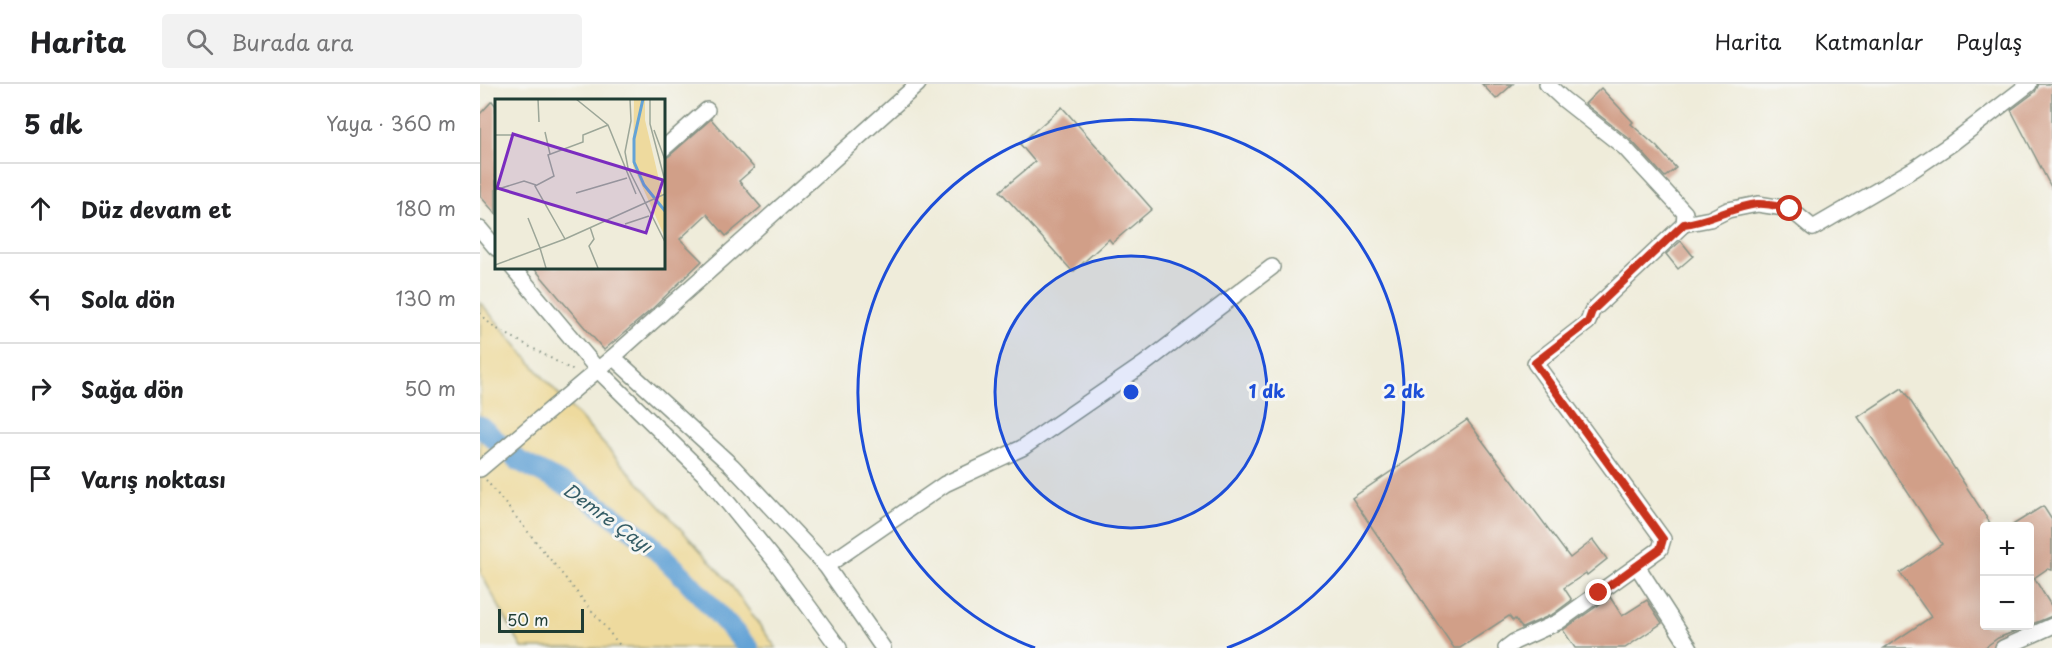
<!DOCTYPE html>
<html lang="tr">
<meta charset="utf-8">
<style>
:root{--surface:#fff;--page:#f2f2f2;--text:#202124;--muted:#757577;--line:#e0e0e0}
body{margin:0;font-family:"Playpen Sans",sans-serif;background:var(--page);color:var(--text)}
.controls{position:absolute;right:18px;bottom:18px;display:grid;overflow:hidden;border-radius:6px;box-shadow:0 6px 24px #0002}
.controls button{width:54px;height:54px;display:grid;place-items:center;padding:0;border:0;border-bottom:2px solid var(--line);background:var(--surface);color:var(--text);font:30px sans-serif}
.scale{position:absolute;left:18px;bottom:15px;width:86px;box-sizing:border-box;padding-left:6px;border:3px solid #1f3d34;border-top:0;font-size:16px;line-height:21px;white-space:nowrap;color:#1f3d34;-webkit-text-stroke:4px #f6f6f2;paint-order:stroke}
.stop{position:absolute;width:18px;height:18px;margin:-14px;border:4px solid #c8321e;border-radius:50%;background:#fff}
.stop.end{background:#c8321e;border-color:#fff;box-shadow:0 2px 6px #0008}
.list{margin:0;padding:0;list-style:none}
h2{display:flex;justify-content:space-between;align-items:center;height:78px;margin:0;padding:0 24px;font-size:26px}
h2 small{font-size:20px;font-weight:400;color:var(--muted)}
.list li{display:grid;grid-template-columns:39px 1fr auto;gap:18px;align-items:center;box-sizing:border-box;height:90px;padding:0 24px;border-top:2px solid var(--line)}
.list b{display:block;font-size:22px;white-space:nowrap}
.list em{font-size:20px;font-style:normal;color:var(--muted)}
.icon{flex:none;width:33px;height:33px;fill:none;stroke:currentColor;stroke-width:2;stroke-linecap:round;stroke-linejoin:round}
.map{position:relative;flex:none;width:1572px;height:564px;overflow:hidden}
header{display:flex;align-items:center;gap:36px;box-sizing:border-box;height:84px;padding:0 30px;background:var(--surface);border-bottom:2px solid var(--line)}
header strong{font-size:28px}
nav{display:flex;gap:33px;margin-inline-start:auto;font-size:21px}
.search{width:420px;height:54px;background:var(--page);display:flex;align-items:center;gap:15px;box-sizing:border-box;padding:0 21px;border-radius:6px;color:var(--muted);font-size:22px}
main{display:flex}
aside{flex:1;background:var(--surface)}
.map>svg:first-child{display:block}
.sand{fill:#eeda9e;stroke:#868c69;stroke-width:1.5}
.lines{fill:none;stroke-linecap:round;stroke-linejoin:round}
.river{stroke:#64a3d6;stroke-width:21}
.building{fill:#d19f88}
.minor-casing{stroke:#879487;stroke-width:18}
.path{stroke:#879487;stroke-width:2;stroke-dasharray:1.5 4.5;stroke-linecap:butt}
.minor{stroke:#fff;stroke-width:15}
.route{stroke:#c8321e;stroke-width:8}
.ring{fill:none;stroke:#1d4ed8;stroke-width:3}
.labels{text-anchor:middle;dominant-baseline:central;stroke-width:6;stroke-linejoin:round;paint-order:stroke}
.water-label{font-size:18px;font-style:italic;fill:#345c65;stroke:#f6f6f2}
.inset-river{fill:none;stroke:#64a3d6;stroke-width:3}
.inset-road{fill:none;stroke:#9ca698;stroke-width:1.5}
.view{fill:#7b2cbf;fill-opacity:0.15;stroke:#7b2cbf;stroke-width:3}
.inset-edge{fill:none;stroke:#1f3d34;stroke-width:3}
.centre{fill:#1d4ed8;stroke:#f6f6f2;stroke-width:3}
.ring-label{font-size:18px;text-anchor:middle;font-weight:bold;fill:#1d4ed8;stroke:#f6f6f2;stroke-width:6;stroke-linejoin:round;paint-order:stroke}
</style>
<header>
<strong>Harita</strong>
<div class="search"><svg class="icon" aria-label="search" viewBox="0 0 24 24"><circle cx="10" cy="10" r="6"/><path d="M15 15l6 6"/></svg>Burada ara</div>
<nav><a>Harita</a><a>Katmanlar</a><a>Paylaş</a></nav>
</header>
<main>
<aside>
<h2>5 dk<small>Yaya · 360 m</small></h2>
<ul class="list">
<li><svg class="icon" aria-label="ahead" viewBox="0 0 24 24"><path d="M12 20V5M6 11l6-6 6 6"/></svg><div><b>Düz devam et</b></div><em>180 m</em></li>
<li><svg class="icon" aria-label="left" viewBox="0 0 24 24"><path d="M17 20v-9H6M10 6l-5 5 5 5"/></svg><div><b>Sola dön</b></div><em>130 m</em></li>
<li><svg class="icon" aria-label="right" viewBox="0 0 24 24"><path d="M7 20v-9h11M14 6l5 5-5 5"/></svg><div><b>Sağa dön</b></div><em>50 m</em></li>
<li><svg class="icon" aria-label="arrive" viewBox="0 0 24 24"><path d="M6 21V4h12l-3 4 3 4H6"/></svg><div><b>Varış noktası</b></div></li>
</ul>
</aside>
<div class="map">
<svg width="1572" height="564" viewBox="0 0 1572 564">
<rect width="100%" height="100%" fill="#f6f6f2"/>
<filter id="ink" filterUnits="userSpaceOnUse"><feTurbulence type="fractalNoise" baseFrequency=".0167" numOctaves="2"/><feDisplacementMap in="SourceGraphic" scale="12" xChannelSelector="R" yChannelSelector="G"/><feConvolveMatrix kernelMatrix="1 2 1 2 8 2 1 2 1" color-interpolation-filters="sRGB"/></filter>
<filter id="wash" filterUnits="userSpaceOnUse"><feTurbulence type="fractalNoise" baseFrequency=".008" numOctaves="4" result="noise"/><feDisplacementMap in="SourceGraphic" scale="24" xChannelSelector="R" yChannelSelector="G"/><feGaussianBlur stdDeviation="1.35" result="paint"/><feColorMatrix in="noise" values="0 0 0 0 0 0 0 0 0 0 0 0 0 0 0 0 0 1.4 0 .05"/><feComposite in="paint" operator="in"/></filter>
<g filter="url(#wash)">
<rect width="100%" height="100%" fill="#efecda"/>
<!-- sand -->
<path class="sand" d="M0,218L63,293L248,497L296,564H42L0,488Z"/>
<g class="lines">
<!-- river -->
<path class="river" d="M0,342L39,377L101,409L165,455L204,493L269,564"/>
</g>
<g id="blocks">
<!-- building -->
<g class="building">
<path d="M1002,0H1033L1016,15Z"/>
<path d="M1559,0H1572V105L1531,26L1555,8Z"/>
<path d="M1121,4L1153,38L1151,40L1177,63L1196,84L1185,93L1151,56L1105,20Z"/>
<path d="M12,17L16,22V130L0,112V30Z"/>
<path d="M582,23L672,125L632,159L629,155L593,188L520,107L555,78L540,60Z"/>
<path d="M231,35L274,84L259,97L281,123L246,152L227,130L200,155L222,177L171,226L124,266L53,183H183V75L189,72Z"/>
<path d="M1201,157L1213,172L1198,185L1186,170Z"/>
<path d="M1422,304L1512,442H1504V542H1549L1518,554L1504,564H1404L1451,533L1420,489L1462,460L1378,333Z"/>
<path d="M987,336L1090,474L1113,456L1127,475L1107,491L1106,489L1084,504L1092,516L1073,530L1042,544L1035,535L1033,537L1029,532L980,564H974L872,414Z"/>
<path d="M1563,422L1572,436V486L1567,485L1554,494L1572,523V532L1550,541V442H1531Z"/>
<path d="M1130,513L1142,532L1167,516L1182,539L1145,564H1095L1083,546Z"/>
</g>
</g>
</g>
<g filter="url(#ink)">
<use href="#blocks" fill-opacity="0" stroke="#879487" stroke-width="1.5"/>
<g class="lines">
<defs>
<g id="minor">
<path d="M183,65L227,26"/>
<path d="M1204,140L1230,135L1248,126L1278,120L1310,125L1333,144L1434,85L1471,60L1549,0"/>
<path d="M0,145L16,164"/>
<path d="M32,183L118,286L227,393L296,478L359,564"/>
<path d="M133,273L252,382L346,482L403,564"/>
<path d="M0,385L133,273L438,0"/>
<path d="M346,482L465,400L542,364L664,280L792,183"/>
<path d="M1157,482L1210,564"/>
<path d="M1026,564L1034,558L1078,538L1180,465L1183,455L1055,279L1108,238L1112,227L1204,140L1205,129L1144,63L1083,15L1067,0"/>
<path d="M1523,564L1572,542"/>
</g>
</defs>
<!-- minor casing -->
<use href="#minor" class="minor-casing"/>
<!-- path -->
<g class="path">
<path d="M0,229L12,242L94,287"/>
<path d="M6,396L142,564"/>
</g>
<!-- minor -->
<use href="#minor" class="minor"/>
</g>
</g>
<g class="lines" filter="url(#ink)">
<!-- route -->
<path class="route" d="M1119,509L1180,465L1183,455L1055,279L1108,238L1112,227L1204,140C1229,138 1251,123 1277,120C1287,119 1300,123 1310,125"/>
</g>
<!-- distance rings -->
<circle cx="651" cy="308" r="136" fill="#1d4ed8" fill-opacity=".12"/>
<g class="ring">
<circle cx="651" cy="308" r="136"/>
<path d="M555 564A273 273 0 1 1 747 564"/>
</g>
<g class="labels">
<!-- water labels -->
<g class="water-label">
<text transform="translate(128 433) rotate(36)">Demre Çayı</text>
</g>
</g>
<!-- overview -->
<g transform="translate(15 15)">
<rect width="170" height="170" fill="#efecda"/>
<path d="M139,0H150V21L169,102V136L138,67Z" fill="#eeda9e"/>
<path class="inset-river" d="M148,0L139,40V63L149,86L170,112"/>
<path class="inset-road" d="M43,0L44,23M81,0L113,26L141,95M135,0L136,22L130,53L133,69L170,143M155,0V25L170,82M159,31L170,61M50,33L55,55M0,36H23M0,91L29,82L41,86M81,94L132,79M33,119L45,149M130,125L154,117M95,128L99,140L94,147L103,169M70,140L40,87L59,77L53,56L88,43V36L113,26M45,149L51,169M0,166L70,140L170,95"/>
<path class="view" d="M18,35L168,81L151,134L2,89Z"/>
<rect width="170" height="170" class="inset-edge"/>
</g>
<circle cx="651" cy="308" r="9" class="centre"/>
<g class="ring-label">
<text x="787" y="314">1 dk</text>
<text x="924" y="314">2 dk</text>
</g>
</svg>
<div class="controls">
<button>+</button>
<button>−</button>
</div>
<div class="scale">50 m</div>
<div class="stop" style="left:1310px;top:125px"></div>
<div class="stop end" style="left:1119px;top:509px"></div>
</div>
</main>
